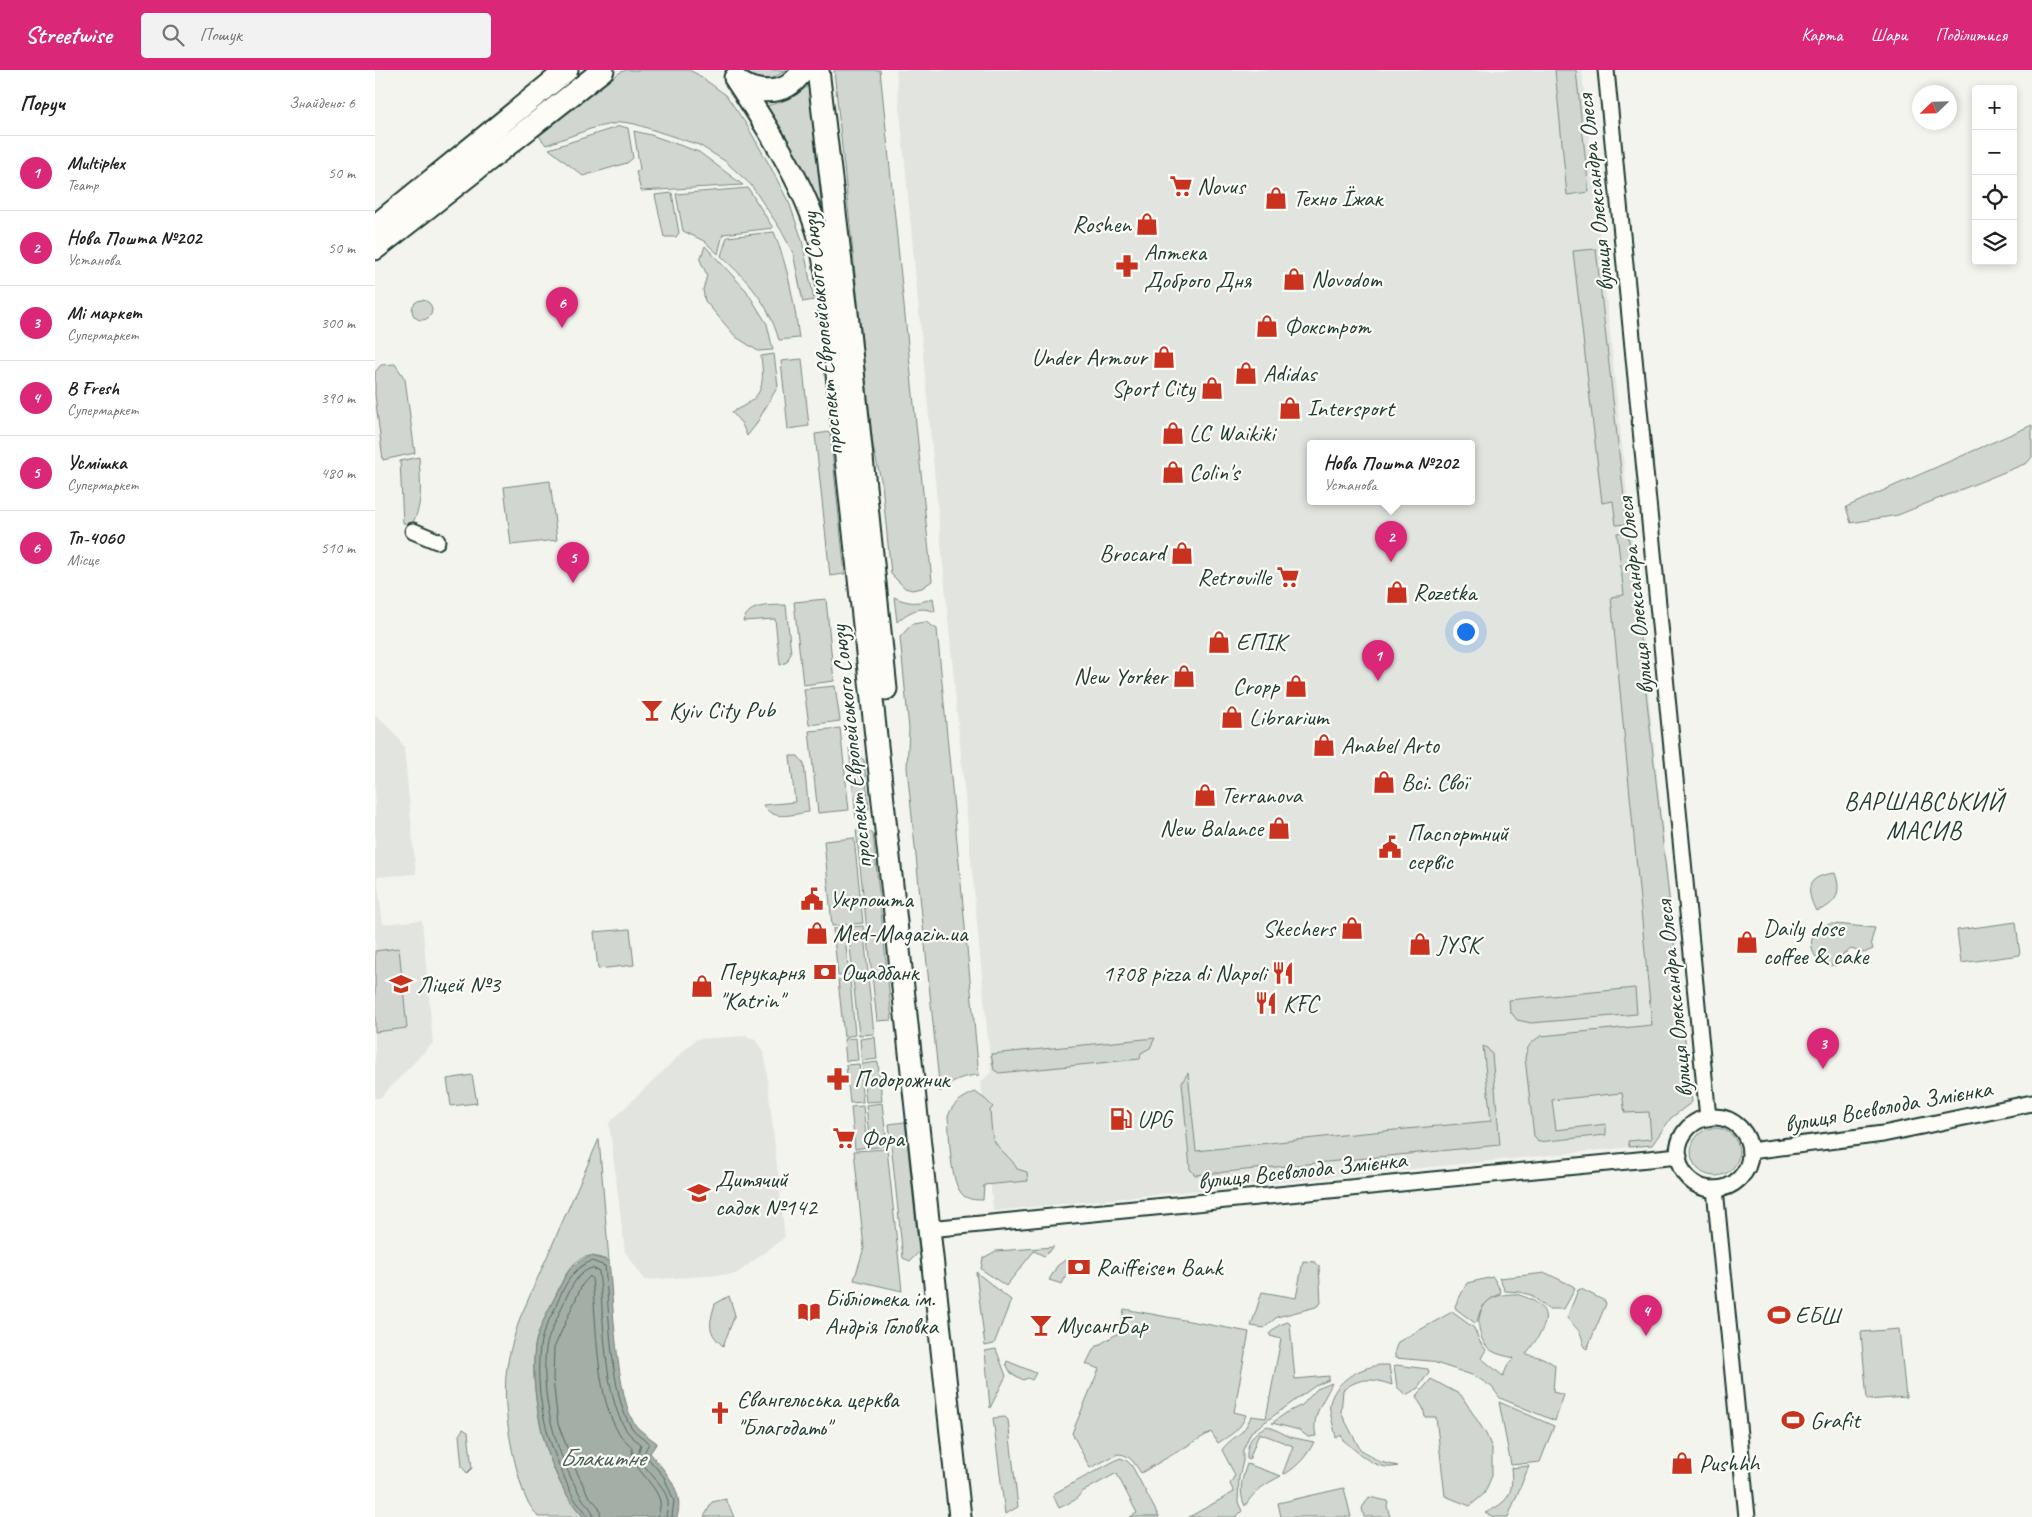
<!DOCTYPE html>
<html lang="uk">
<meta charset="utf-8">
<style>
:root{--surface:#fff;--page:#f2f2f2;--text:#222;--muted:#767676;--line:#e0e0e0;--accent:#db2777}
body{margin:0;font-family:Caveat,sans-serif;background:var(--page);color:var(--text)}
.controls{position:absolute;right:15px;top:15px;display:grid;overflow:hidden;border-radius:5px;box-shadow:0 2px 8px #0003}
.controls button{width:45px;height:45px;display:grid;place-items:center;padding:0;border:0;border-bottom:1px solid var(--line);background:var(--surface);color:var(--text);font:25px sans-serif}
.compass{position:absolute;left:1537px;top:15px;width:45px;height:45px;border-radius:50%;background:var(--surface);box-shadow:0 2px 8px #0003;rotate:247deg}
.you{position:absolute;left:1090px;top:561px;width:18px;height:18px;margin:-12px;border:4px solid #fff;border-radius:50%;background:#1a73e8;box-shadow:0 0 0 8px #1a73e833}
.badge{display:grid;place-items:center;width:32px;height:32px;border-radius:50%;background:var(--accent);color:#fff;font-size:16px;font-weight:700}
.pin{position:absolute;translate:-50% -41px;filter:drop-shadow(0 1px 2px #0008)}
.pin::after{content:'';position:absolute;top:26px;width:18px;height:15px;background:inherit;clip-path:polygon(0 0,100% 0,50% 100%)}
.popup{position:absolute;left:932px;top:370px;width:168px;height:65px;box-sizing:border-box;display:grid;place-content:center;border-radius:5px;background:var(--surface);filter:drop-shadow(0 1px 4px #0005);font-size:16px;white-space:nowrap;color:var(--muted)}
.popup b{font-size:19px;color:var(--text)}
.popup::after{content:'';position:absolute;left:50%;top:100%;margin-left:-10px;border:10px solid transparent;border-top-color:var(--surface)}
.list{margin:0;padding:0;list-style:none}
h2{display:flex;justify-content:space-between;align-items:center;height:65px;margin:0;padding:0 20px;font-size:21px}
h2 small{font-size:16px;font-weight:400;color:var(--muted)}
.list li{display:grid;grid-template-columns:32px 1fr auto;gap:15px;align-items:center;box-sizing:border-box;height:75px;padding:0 20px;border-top:1px solid var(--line)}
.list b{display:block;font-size:19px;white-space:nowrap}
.list p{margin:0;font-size:16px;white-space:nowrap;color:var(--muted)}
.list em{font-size:16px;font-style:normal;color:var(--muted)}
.icon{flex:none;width:28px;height:28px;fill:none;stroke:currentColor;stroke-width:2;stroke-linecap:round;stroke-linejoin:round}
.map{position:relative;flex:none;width:1657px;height:1447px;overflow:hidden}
header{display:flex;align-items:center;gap:30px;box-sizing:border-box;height:70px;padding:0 25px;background:var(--accent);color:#fff}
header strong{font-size:24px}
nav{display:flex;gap:28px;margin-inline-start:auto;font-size:18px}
.search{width:350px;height:45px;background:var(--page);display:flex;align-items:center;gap:12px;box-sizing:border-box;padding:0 18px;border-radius:5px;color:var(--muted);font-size:19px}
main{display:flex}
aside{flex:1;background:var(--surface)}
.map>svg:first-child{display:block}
.built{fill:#e2e5df;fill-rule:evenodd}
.green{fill:#d1d6d1;stroke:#788a82}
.water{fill:#a3aea7;stroke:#6e8179}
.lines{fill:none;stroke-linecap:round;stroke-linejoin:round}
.shore{stroke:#546a62;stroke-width:1}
.street-casing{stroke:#1f3d34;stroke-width:19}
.secondary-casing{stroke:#1f3d34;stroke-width:25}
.street{stroke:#fdfcf7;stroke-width:15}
.secondary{stroke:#fdfcf7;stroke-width:21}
.labels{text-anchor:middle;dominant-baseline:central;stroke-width:4.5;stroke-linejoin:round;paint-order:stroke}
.poi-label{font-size:24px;fill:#1f3d34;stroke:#fdfcf7;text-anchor:start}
.street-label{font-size:24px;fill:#1f3d34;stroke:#fdfcf7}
.neighbourhood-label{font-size:25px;letter-spacing:1px;fill:#1f3d34;stroke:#fdfcf7}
.water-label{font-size:25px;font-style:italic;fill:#475f56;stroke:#fdfcf7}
</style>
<header>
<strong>Streetwise</strong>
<div class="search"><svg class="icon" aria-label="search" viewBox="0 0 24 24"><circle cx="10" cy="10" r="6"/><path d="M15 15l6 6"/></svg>Пошук</div>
<nav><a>Карта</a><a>Шари</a><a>Поділитися</a></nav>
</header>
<main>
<aside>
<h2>Поруч<small>Знайдено: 6</small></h2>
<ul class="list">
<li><span class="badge">1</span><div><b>Multiplex</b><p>Театр</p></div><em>50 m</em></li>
<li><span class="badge">2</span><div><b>Нова Пошта №202</b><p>Установа</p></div><em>50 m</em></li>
<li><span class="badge">3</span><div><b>Mi маркет</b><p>Супермаркет</p></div><em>300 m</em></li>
<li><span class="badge">4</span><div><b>B Fresh</b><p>Супермаркет</p></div><em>390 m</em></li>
<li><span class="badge">5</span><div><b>Усмішка</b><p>Супермаркет</p></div><em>480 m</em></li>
<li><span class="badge">6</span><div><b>Тп-4060</b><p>Місце</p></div><em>510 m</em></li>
</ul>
</aside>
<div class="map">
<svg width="1657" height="1447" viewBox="0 0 1657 1447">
<rect width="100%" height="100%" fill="#f4f4ef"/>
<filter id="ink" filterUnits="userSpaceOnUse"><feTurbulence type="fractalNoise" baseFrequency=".02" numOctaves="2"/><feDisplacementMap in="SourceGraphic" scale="10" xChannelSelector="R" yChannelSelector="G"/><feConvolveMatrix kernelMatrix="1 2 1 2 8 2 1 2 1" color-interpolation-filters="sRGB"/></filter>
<g filter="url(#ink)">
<!-- built -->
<g class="built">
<path d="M521,0H1207L1317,1032L1296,1048L1277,1075L618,1141L606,1012L616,1002ZM936,373H1096V431H936Z"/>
<path d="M0,645L16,659L29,676L41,804L2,807L8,854L47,850L58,973L5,1028H0Z"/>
<path d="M371,966L380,970L386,978L390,987L410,1167L361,1204L270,1210L250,1182L234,1053L321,969Z"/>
</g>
<!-- green -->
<g class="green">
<path d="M251,0H314L322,4L351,25L371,54L395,96L415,135L427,170L439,230L428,232L418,183L406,160L376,115L350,91L324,75L260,54L247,52L218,58L171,75L164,66L244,3Z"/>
<path d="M367,0H412L396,9L373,7Z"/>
<path d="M459,0H505L557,511L547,518L537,520L530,518L516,504L507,414L498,377Z"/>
<path d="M1180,0H1201L1214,122L1192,125Z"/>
<path d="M435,15L447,143L390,36C408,33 420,25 435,15Z"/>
<path d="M245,56L253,58L258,88L252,93L208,106L174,79Z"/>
<path d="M259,61L276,65L324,82L368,115L266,121L261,102L265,100Z"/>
<path d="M373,118L398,158L348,164L343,184L329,171L308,161L301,124Z"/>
<path d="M297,123L304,163L301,167H289L280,125Z"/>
<path d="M399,162C413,197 419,231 424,268L404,270C393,232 374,212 346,186L352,167Z"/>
<path d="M330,176L371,220L392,254L398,280L383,281L361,267L330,231L328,220L332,205L325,190Z"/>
<path d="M1221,179L1252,454L1241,455L1238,431L1227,433L1198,181Z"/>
<circle cx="47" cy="240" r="10"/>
<path d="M399,284L403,316L380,356L372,366L367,354L357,342C387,328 390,319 386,286Z"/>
<path d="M427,289L434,356L413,359L406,291Z"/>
<path d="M20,294L30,309L40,383L8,390L0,325V302L6,295Z"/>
<path d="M1657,355V387L1652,393L1523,445L1476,453L1471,437Z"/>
<path d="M455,362L470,504L455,506L440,364Z"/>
<path d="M44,387C45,410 49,434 37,454L28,453L25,391Z"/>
<path d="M175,411L182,470L136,475L129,417Z"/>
<path d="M1253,462L1317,1032L1296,1048L1277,1075L1254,1077L1253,1071L1276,1069L1274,1042L1250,1043L1247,1023L1177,1030L1181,1060L1231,1054V1065L1163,1072L1159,1066L1150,988C1152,976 1156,972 1166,966L1277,955L1236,527L1249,525L1242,463Z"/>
<path d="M519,527C533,534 544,534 558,528L560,542C545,535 533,542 522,552Z"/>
<path d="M451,529L459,611L428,615L419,532Z"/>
<path d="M411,535L416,583L412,592L405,595L400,549L368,551C374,533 395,536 411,535Z"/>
<path d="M551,552L562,559L604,1005C588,1006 576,1010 565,1022L532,698L534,659L525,567L537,554Z"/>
<path d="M460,616L465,651L434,655L429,619Z"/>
<path d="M465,658L474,740L443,743L434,661Z"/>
<path d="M474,678L489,690L494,738L491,744L481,748Z"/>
<path d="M415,686H423L429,694L434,742C417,744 398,752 388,735L420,732Z"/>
<path d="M481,760H493L498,764L517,950L502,951Z"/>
<path d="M479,768L488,853L457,856L449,771Z"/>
<path d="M1460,803C1467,822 1462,835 1441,841C1429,817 1433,806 1460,803Z"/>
<path d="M1641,852L1645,885L1586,893L1582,860Z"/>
<path d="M1461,854L1500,858L1496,872L1498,879L1489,883L1476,879L1467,885L1462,895C1438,899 1428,869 1445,857C1449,854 1456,854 1461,854Z"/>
<path d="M488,856L493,903L478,905L473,857Z"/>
<path d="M469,858L474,905L463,906L458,859Z"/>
<path d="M255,859L259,895L223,899L219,862Z"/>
<path d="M24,878L32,958L0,962V881Z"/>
<path d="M493,907L499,964L484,965L478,909Z"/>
<path d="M475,909L480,965L469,967L463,910Z"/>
<path d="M1260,918L1262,944L1156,953L1142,950L1135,941L1134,930Z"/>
<path d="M500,967L502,989L487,991L485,969Z"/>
<path d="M481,968L483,990L471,991L469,969Z"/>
<path d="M780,968L775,978L766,983L765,989L624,1003L619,1000L616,984Z"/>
<path d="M1108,976L1112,978L1117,984L1125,1075L820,1105L815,1099L807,1012L813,1003L821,1081L967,1065L1116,1051Z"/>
<path d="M503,992L507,1031L491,1032L487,994Z"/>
<path d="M484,994L488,1032L475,1033L471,995Z"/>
<path d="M97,1005L102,1033L76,1036L72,1009Z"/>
<path d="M600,1022L610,1029L618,1037L615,1040C616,1049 616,1060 618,1068C623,1081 637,1087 642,1099L652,1102L653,1111L609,1115L608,1130C602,1130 595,1130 589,1126C574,1114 575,1066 573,1047C577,1033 587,1028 600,1022Z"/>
<path d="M507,1033L512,1076L495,1078L491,1035Z"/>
<path d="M488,1036L492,1077L480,1079L476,1037Z"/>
<path d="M530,1052L544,1182L535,1191L528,1188L514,1054Z"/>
<circle cx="1340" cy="1082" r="24"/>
<path d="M224,1069L234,1191C229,1189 221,1186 216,1186C197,1187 188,1209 182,1223C175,1238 162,1261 160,1276C154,1327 172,1411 209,1447H163C158,1440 152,1432 149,1424C137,1387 128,1343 131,1305C133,1285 139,1267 145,1248Z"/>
<path d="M512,1079L527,1221L479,1210L489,1178L479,1081Z"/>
<path d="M679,1177L669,1186L659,1181L631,1216L606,1199L608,1188L621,1181Z"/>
<path d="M693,1188L698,1191L687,1214L674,1210L682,1196Z"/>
<path d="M928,1191L940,1192L944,1196L946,1233L941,1237L902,1247L889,1258L876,1256L887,1222L921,1228Z"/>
<path d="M601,1202L636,1230L619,1274L610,1276Z"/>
<path d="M1171,1203L1198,1216L1200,1219L1189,1239H1173L1156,1225L1144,1222L1130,1221L1124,1208Z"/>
<path d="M1118,1207L1126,1221L1125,1224C1111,1231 1105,1236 1102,1252L1100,1253L1081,1239L1080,1236L1092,1213Z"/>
<path d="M1206,1219L1230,1231L1231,1234L1212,1279L1209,1277C1206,1259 1203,1261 1192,1248L1203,1220Z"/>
<path d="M1141,1224C1186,1237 1171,1257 1151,1284L1168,1288L1180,1295L1178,1322L1189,1325L1180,1351L1125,1328L1117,1317L1100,1306L1055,1291L1020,1288V1280L1023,1272L1077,1242L1099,1258L1105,1272L1111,1280L1106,1288L1128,1306L1133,1295L1139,1288C1132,1286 1123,1285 1117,1281C1102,1271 1099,1245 1112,1232C1119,1225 1132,1224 1141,1224Z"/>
<path d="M354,1226L360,1245L348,1276C332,1262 334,1254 340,1234Z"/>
<path d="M749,1239L874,1262L859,1342L871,1345C866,1360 855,1365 843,1373L836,1362L766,1403C760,1394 755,1384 743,1384L715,1398L697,1363L724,1299L711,1294L719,1278L745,1262Z"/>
<path d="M913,1252L915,1254L920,1309L954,1306V1310L940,1316L876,1362L868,1380V1391L864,1407L863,1432L867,1441L861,1447H814L859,1422L855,1414L860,1405L847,1380C857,1365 868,1368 876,1346L891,1348L906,1269L895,1266V1263L904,1255Z"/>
<path d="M1524,1259L1531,1327L1492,1330L1486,1262Z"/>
<path d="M621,1279L631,1306L615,1338L610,1281Z"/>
<path d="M632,1291L661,1303L657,1310L653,1308L648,1310L636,1303L631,1294Z"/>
<path d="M1005,1295H1014L1017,1315C997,1308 985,1307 968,1320L966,1343L985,1379L1005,1392L1023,1396C1001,1402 984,1383 968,1370L966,1365L961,1368C960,1360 953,1340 955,1333C961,1310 984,1298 1005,1295Z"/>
<path d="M1021,1295L1053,1299L1054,1302L1043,1318L1031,1325L1022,1317L1019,1297Z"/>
<path d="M1056,1309L1086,1325L1111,1364L1117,1378V1406L1109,1424L1095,1436L1070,1426L1061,1347H1050L1048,1338L1041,1327Z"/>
<path d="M957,1313C949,1331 936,1345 941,1366L933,1367L924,1360L897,1353L911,1343L927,1335L942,1319Z"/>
<path d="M1124,1332L1179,1356L1165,1392L1136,1395Z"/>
<path d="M630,1347L633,1350L643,1437L630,1444L618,1348Z"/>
<path d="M893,1356L915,1367L939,1372C932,1386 923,1396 910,1404L908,1403L918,1376L884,1363L874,1390L872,1389C871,1373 878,1361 893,1356Z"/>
<path d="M88,1359L93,1362L97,1398L92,1403L87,1397L84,1365Z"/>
<path d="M745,1388L751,1390L757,1396L784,1447H755L762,1443L742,1404H740L707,1422L700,1430L684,1438L678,1425L680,1423Z"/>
<path d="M872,1394L906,1406C890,1414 879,1421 870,1436C863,1422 867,1408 872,1394Z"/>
<path d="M1154,1396L1133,1447H1119L1110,1443C1133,1432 1139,1425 1136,1398Z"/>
<path d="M969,1418L976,1447H906L903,1433Z"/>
<path d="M994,1427L1013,1431L1012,1436L1015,1447H989L987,1438Z"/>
<path d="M351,1429L359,1447H329L337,1432Z"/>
</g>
<!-- water -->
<path class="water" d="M216,1186L234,1191C238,1227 241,1330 261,1356C267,1362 275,1368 282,1373L275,1383C290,1401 310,1422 302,1447H209C172,1411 154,1326 160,1276C162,1261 175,1237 182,1223C191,1204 195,1194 216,1186Z"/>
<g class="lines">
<!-- shore -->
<g class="shore">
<path d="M212,1447C211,1441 208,1439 204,1435C197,1427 192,1414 188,1404C170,1365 160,1321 165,1277C166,1264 175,1249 180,1238C188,1219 196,1198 217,1191L230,1196C234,1235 235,1329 257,1358C261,1364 269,1368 274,1373L270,1381L271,1386L289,1407L299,1431L297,1447"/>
<path d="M218,1447C218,1438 211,1435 207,1428C203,1422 200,1415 196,1408C177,1368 166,1323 171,1278C173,1266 181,1251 186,1239C193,1224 200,1203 217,1198L224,1201C229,1243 228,1328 252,1361C255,1366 261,1370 266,1374C265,1378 263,1382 264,1386C268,1400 288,1411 293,1431C294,1436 291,1442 291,1447"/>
<path d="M226,1447L224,1437L213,1425L200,1398L183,1354L178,1309L179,1278L207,1215L215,1206L217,1209C222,1252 220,1331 246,1366C249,1370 253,1373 257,1377C256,1400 279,1410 285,1431C286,1436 284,1442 283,1447"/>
</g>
<defs>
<g id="street">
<path d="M1231,0L1333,1048"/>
<path d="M38,461L62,471"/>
<circle cx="1339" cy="1083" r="36"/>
<path d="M1375,1081L1508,1064L1657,1033"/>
<path d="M1340,1119L1372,1447"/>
<path d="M554,1159L1304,1086"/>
</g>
<g id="secondary">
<path d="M443,0L472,243L511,619"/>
<path d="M360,8C371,20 393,24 408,18C417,15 423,7 429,0"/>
<path d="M362,11C391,55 425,108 441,157C446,171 448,187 451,202L585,1447"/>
<path d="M0,156L192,0"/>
<path d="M0,179L228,0"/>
</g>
</defs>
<!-- street casing -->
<use href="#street" class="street-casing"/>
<!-- secondary casing -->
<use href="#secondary" class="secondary-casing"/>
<!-- street -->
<use href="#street" class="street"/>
<!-- secondary -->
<use href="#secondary" class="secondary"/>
</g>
</g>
<!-- icons -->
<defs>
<symbol id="supermarket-bare" viewBox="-9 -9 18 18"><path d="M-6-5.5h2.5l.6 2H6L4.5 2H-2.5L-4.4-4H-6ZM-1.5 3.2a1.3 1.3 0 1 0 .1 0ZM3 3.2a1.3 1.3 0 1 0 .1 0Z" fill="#c8321e" stroke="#fdfcf7" stroke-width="2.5" paint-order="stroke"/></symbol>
<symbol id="shop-bare" viewBox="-9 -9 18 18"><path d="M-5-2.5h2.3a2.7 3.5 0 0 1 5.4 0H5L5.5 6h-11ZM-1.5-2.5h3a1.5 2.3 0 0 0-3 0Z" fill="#c8321e" stroke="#fdfcf7" stroke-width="2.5" paint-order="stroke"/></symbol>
<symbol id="pharmacy-bare" viewBox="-9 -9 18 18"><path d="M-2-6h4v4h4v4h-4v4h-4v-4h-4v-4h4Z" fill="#c8321e" stroke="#fdfcf7" stroke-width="2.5" paint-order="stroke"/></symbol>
<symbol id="bar-bare" viewBox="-9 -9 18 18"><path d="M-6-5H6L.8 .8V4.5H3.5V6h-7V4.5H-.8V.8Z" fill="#c8321e" stroke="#fdfcf7" stroke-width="2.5" paint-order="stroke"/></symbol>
<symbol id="civic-bare" viewBox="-9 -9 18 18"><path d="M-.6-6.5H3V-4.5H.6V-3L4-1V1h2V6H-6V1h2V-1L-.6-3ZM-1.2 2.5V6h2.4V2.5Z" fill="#c8321e" stroke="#fdfcf7" stroke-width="2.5" paint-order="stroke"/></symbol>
<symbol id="bank-bare" viewBox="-9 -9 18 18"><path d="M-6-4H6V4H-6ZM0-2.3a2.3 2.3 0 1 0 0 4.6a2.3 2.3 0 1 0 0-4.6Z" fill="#c8321e" stroke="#fdfcf7" stroke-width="2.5" paint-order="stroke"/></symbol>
<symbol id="restaurant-bare" viewBox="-9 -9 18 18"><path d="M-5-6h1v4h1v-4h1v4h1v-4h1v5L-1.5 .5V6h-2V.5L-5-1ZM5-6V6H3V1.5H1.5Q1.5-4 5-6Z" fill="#c8321e" stroke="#fdfcf7" stroke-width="2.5" paint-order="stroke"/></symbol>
<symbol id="school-bare" viewBox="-9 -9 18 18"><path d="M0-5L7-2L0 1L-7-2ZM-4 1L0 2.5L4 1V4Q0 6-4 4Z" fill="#c8321e" stroke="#fdfcf7" stroke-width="2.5" paint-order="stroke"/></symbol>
<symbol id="fuel-bare" viewBox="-9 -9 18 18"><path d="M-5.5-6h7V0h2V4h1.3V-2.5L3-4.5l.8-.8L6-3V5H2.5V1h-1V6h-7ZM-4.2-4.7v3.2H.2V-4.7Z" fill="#c8321e" stroke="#fdfcf7" stroke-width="2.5" paint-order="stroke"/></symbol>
<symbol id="library-bare" viewBox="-9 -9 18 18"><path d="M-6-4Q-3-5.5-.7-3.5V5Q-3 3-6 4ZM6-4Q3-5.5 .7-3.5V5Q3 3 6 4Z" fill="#c8321e" stroke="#fdfcf7" stroke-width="2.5" paint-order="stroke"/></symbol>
<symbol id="stadium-bare" viewBox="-9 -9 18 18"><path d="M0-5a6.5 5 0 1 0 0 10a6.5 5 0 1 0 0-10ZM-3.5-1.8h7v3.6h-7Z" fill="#c8321e" stroke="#fdfcf7" stroke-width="2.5" paint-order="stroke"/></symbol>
<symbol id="church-bare" viewBox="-9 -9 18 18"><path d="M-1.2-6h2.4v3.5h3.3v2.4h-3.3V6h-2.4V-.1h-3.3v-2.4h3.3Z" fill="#c8321e" stroke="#fdfcf7" stroke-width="2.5" paint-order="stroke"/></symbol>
</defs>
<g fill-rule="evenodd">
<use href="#supermarket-bare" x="790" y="100" width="32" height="32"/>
<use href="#shop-bare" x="885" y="112" width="32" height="32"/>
<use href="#shop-bare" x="756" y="138" width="32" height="32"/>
<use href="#pharmacy-bare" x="736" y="180" width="32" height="32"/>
<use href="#shop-bare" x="903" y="193" width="32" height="32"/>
<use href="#shop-bare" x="876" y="240" width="32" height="32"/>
<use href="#shop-bare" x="773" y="271" width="32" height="32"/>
<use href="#shop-bare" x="855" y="287" width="32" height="32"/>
<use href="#shop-bare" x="821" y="302" width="32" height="32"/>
<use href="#shop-bare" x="899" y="322" width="32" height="32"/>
<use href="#shop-bare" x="782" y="347" width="32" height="32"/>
<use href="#shop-bare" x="782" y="386" width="32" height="32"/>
<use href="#shop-bare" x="791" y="467" width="32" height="32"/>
<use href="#supermarket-bare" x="897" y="491" width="32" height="32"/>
<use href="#shop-bare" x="1006" y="506" width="32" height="32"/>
<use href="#shop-bare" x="828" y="556" width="32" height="32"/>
<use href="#shop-bare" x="793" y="590" width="32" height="32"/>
<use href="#shop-bare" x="905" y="600" width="32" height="32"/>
<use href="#bar-bare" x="261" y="624" width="32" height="32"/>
<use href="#shop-bare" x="841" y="631" width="32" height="32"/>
<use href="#shop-bare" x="933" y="659" width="32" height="32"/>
<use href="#shop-bare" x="993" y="696" width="32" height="32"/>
<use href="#shop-bare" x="814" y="709" width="32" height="32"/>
<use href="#shop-bare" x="888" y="742" width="32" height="32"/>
<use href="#civic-bare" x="999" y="761" width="32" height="32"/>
<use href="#civic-bare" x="421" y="813" width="32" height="32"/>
<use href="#shop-bare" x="961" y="842" width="32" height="32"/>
<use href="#shop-bare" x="426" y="847" width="32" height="32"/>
<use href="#shop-bare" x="1356" y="856" width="32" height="32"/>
<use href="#shop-bare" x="1029" y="858" width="32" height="32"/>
<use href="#bank-bare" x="434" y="886" width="32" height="32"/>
<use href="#restaurant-bare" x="892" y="887" width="32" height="32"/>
<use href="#school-bare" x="10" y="898" width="32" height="32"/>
<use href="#shop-bare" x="311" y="900" width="32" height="32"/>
<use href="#restaurant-bare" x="875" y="917" width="32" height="32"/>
<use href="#pharmacy-bare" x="447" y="993" width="32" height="32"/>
<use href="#fuel-bare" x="730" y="1033" width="32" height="32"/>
<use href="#supermarket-bare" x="453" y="1052" width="32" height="32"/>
<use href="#school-bare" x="308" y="1107" width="32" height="32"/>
<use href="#bank-bare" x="688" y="1181" width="32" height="32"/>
<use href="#library-bare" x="418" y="1226" width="32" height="32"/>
<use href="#stadium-bare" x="1388" y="1229" width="32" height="32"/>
<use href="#bar-bare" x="650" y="1239" width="32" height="32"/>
<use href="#church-bare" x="329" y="1327" width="32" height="32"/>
<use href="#stadium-bare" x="1402" y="1334" width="32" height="32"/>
<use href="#shop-bare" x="1291" y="1377" width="32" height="32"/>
</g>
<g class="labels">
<!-- poi labels -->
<g class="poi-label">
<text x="822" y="116">Novus</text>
<text x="918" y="128">Техно Їжак</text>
<text x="756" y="154" text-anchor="end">Roshen</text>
<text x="769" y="182">Аптека<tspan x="769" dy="28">Доброго Дня</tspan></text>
<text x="936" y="209">Novodom</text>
<text x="909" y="256">Фокстрот</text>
<text x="772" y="287" text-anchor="end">Under Armour</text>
<text x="888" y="303">Adidas</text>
<text x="820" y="318" text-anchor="end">Sport City</text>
<text x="932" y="338">Intersport</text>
<text x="814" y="363">LC Waikiki</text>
<text x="814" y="402">Colin's</text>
<text x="790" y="483" text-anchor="end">Brocard</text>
<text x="896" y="507" text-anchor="end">Retroville</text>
<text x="1038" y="522">Rozetka</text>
<text x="861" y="572">ЕПІК</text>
<text x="792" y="606" text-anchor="end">New Yorker</text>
<text x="904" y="616" text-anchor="end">Cropp</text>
<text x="294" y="640">Kyiv City Pub</text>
<text x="874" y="647">Librarium</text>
<text x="966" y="675">Anabel Arto</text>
<text x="1026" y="712">Всі. Свої</text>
<text x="846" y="725">Terranova</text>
<text x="888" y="758" text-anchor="end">New Balance</text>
<text x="1032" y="763">Паспортний<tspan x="1032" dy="28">сервіс</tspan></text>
<text x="454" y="829">Укрпошта</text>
<text x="960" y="858" text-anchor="end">Skechers</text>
<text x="1388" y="858">Daily dose<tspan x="1388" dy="28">coffee &amp; cake</tspan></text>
<text x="458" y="863">Med-Magazin.ua</text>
<text x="1062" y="874">JYSK</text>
<text x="344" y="902">Перукарня<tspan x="344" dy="28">"Katrin"</tspan></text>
<text x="466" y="902">Ощадбанк</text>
<text x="891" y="903" text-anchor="end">1708 pizza di Napoli</text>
<text x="42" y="914">Ліцей №3</text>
<text x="908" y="933">KFC</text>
<text x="479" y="1009">Подорожник</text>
<text x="762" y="1049">UPG</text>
<text x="486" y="1068">Фора</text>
<text x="340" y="1109">Дитячий<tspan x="340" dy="28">садок №142</tspan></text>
<text x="721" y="1197">Raiffeisen Bank</text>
<text x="450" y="1228">Бібліотека ім.<tspan x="450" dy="28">Андрія Головка</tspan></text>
<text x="1420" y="1245">ЕБШ</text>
<text x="682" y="1255">МусангБар</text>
<text x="362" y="1329">Євангельська церква<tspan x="362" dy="28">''Благодать''</tspan></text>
<text x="1435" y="1350">Grafit</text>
<text x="1324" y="1393">Pushhh</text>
</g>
<!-- street labels -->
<g class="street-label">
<text transform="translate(1220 123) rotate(-96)">вулиця Олександра Олеся</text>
<text transform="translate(447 264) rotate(-96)">проспект Європейського Союзу</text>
<text transform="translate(1260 526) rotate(-96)">вулиця Олександра Олеся</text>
<text transform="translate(476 677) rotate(-96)">проспект Європейського Союзу</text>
<text transform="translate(1299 929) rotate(-96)">вулиця Олександра Олеся</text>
<text transform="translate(1513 1036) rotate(-10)">вулиця Всеволода Змієнка</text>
<text transform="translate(927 1100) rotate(-6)">вулиця Всеволода Змієнка</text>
</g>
<!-- neighbourhood labels -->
<g class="neighbourhood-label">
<text x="1549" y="732">ВАРШАВСЬКИЙ<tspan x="1549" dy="29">МАСИВ</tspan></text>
</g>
<!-- water labels -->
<g class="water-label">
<text x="227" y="1388">Блакитне</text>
</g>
</g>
</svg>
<div class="controls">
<button>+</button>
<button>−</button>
<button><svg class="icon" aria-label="locate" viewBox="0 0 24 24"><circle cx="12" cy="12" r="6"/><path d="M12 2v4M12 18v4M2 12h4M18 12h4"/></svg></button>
<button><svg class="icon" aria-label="layers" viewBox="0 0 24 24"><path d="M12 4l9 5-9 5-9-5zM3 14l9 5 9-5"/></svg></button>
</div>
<svg class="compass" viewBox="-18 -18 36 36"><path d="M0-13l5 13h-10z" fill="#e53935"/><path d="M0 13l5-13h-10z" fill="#767676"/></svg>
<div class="you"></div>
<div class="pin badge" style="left:1003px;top:611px">1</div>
<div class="pin badge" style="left:1016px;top:492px">2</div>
<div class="popup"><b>Нова Пошта №202</b>Установа</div>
<div class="pin badge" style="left:1448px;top:999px">3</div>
<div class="pin badge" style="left:1271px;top:1266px">4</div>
<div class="pin badge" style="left:198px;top:513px">5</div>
<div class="pin badge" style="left:187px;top:258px">6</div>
</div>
</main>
